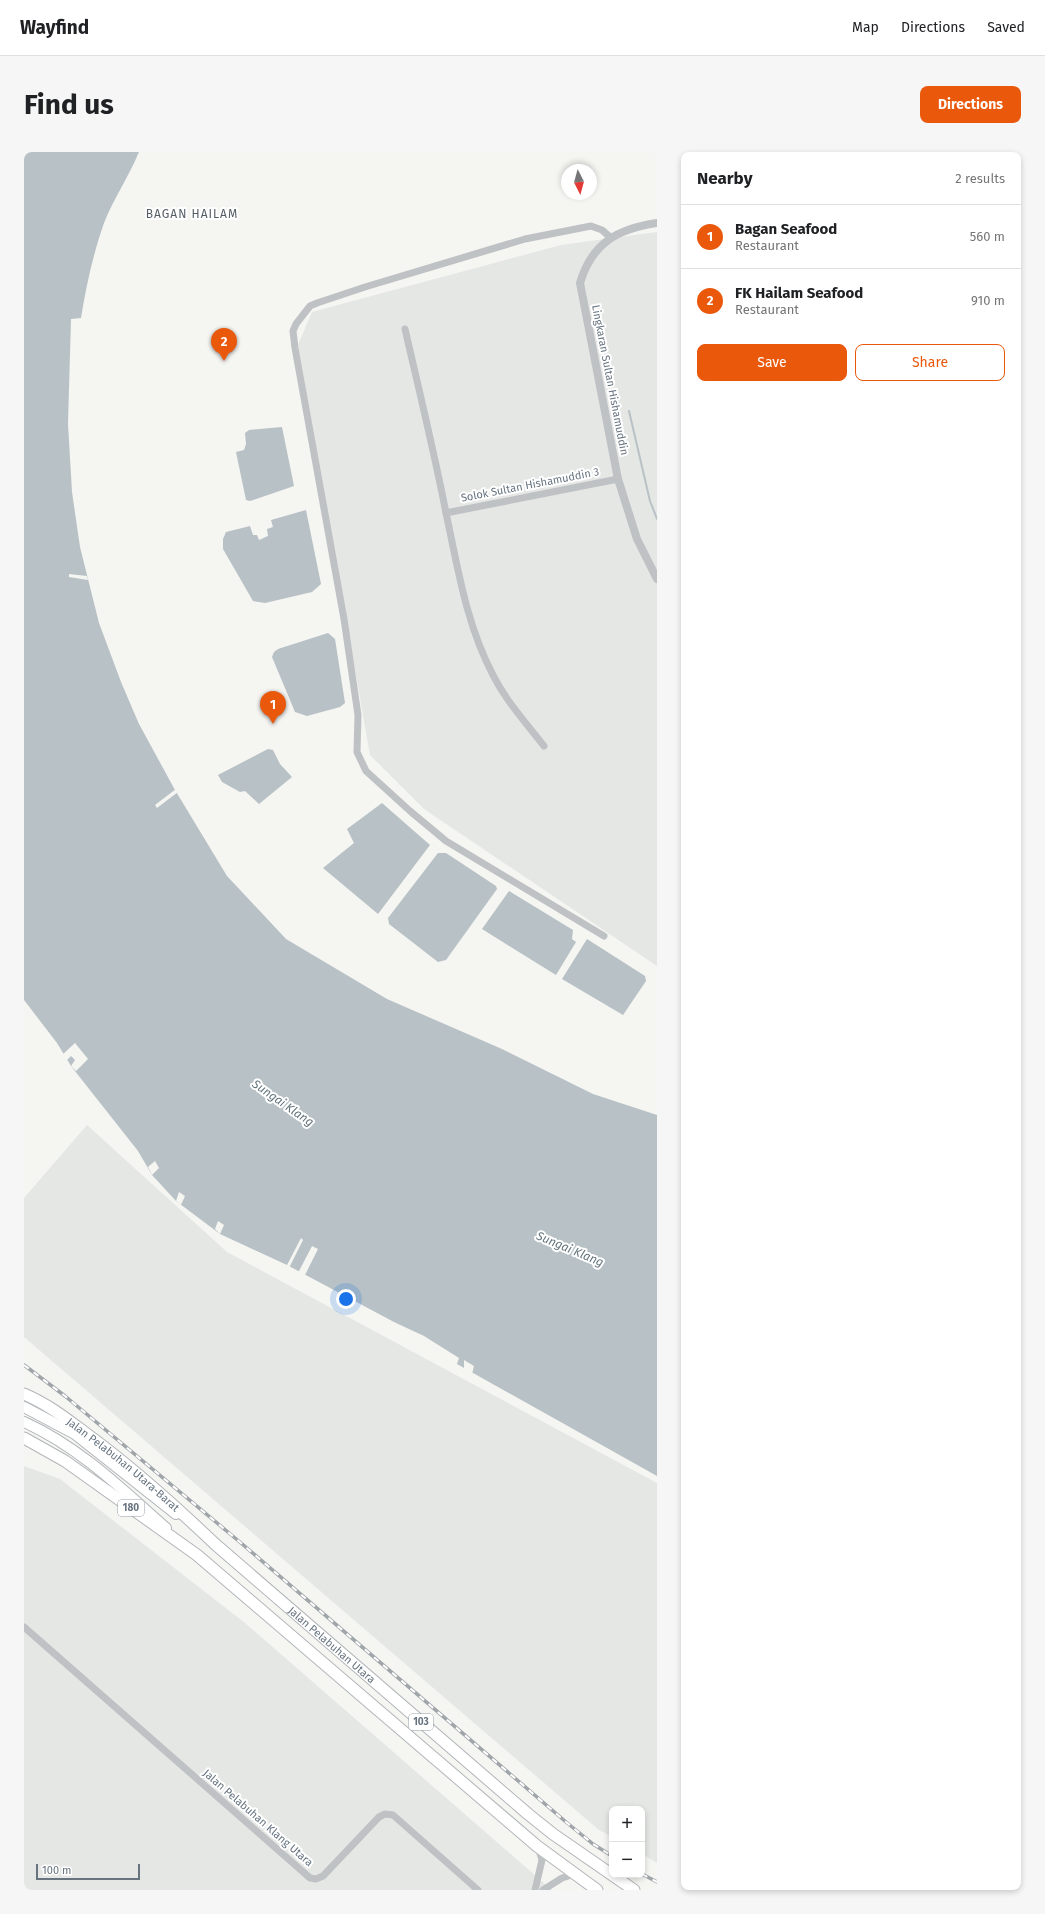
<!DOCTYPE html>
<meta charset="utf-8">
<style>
:root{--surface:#fff;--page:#f6f6f6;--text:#202124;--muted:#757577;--line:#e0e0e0;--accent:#ea580c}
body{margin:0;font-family:"Fira Sans",sans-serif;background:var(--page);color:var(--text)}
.controls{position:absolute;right:12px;bottom:12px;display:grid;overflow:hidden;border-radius:8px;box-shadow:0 2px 6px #0003}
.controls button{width:36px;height:36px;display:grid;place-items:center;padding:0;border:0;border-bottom:1px solid var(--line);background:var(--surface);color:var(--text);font:20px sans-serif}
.compass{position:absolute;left:537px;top:12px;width:36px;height:36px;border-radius:50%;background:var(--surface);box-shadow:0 2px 6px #0003;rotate:174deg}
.scale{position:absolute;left:12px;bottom:10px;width:104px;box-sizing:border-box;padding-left:4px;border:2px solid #677480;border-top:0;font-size:11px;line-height:14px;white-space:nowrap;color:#677480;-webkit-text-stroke:3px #fff;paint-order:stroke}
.you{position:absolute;left:322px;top:1147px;width:14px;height:14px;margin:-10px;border:3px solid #fff;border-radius:50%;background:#1a73e8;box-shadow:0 0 0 6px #1a73e833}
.badge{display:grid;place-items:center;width:26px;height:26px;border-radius:50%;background:var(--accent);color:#fff;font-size:13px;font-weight:700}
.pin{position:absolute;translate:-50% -33px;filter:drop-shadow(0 1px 2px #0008)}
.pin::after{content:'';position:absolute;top:21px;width:14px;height:12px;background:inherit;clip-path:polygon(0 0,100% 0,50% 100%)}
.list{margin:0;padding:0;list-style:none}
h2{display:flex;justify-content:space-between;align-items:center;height:52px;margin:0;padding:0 16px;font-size:17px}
h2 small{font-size:13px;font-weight:400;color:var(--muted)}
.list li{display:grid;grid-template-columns:26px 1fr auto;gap:12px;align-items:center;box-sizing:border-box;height:64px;padding:0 16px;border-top:1px solid var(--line)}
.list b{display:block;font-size:15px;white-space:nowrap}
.list p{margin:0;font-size:13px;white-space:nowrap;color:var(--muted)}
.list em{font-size:13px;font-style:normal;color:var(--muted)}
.actions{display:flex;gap:8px;padding:12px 16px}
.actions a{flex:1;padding:9px 0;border:1px solid var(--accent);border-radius:8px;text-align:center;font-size:14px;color:var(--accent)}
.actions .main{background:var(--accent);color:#fff}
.map{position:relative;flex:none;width:633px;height:1738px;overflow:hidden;border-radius:8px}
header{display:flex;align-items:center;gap:24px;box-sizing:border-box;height:56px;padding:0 20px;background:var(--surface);border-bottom:1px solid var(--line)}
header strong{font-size:19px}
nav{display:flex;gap:22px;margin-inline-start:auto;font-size:14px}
.intro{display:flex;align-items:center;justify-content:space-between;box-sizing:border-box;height:96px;padding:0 24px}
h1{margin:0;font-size:28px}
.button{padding:10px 18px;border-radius:8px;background:var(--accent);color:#fff;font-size:14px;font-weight:700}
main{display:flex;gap:24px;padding:0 24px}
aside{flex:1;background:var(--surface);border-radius:8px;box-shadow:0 2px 6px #0003}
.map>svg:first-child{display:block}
.built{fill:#e5e7e5}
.water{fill:#b8c1c5}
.pier{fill:#f5f5f2}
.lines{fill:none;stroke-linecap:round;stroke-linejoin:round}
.stream{stroke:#b8c1c5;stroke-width:2}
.secondary-casing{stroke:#b1b5b9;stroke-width:12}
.primary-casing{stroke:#b2b6b9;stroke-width:13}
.minor{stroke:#bec2c5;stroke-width:7}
.tertiary{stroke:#bec2c5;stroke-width:8}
.secondary{stroke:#fff;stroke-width:10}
.primary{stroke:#fff;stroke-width:11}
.rail-casing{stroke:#a0a5aa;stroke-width:3.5}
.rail{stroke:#fff;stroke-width:2;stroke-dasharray:6;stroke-linecap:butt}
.labels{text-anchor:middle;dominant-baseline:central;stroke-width:4;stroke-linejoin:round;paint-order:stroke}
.shield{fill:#fff;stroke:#959ea6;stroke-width:1}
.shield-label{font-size:10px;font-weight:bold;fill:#677480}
.street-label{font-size:11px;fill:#677480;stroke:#fff}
.neighbourhood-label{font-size:12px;letter-spacing:1px;fill:#545d66;stroke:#fff}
.water-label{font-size:12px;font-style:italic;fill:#63747c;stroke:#fff}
</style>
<header>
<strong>Wayfind</strong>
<nav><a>Map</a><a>Directions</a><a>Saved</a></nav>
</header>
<div class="intro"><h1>Find us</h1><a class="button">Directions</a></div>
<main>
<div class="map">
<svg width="633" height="1738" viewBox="0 0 633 1738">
<rect width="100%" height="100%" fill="#f5f5f2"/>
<!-- built -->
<g class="built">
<path d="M633,80V814L400,657L346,603L274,193L288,160L537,93Z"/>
<path d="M63,973L203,1100L633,1331V1711L618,1702V1657H588V1685L575,1678L0,1185V1046Z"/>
<path d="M0,1314L36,1327L221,1471L528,1738H0Z"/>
</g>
<!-- water -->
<g class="water">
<path d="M0,0H115C105,24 89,48 80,71C69,102 62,135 57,166L47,167L44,272L48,340L56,395L75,471L97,530L115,572L151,638L203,724L262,787L363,847L478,897L569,942L633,963V1324L433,1212L435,1206L400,1184L370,1170L263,1113L196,1082L152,1049L128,1023L114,999L47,914L33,891L0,848Z"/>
<path d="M258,275L270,334L226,349L222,348L212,300L220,298L222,292L221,281L225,278Z"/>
<path d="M282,358L297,432L288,440L241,451L229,449L199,397V387L202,380L226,374L229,383H233L235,388L244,384L243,377L249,375L247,368Z"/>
<path d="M304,481L311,487L321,551L316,555L283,564L271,560L248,505L250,500L254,497Z"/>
<path d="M244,597L249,598L256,612L268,625L235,652L221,639L216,640L198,630L194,623Z"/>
<path d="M358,651L406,693L354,762L299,716L330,691L323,677Z"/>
<path d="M414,701H422L472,734L473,737L422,808L414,810L365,772L364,766Z"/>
<path d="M485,739L549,778L548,787L552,790L532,823L458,777Z"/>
<path d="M563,787L621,824L622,829L599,863L538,827Z"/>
</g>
<!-- pier -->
<g class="pier">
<path d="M45,422L63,424L64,428L45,425Z"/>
<path d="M152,637L154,640L133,656L131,653Z"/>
<path d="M51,891L64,907L52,919L47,914L51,908L47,904L42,909L38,903Z"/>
<path d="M131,1009L135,1016L128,1023L124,1015Z"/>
<path d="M155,1040L161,1044L157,1053L152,1049Z"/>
<path d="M194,1069L200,1073L196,1082L191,1077Z"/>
<path d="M277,1086L279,1088L265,1116L262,1115Z"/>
<path d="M288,1094L294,1097L280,1125L274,1121Z"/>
<path d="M440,1208L450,1214L448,1222L440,1218Z"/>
</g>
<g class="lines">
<!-- stream -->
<path class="stream" d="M605,259L626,349L633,367"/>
<defs>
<g id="secondary">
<path d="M0,1255L51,1282L152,1362"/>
<path d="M0,1270C55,1295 97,1336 142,1376"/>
</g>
<g id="primary">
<path id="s1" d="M0,1242C24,1252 44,1268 64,1283C109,1316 150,1353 191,1392L504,1662L529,1682L610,1738"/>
<path d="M0,1286L41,1309L173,1403L513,1694L573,1738"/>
</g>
</defs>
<!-- secondary casing -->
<use href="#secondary" class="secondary-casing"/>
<!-- primary casing -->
<use href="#primary" class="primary-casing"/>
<!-- minor -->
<g class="minor">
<path d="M381,177C395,238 410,299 422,361C434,416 442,472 469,523C482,549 502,571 520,594"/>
<path d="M422,361L594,327"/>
<path d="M580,784L422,689L386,659L342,619L333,600L334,563L320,467L271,196L269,179L272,172L286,154L293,151L341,135L501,87L567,74L578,78L586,85"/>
<path d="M0,1475L286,1726L292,1727L299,1724L355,1665L361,1662L369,1663L454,1738"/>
<path d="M511,1738L518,1708L514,1695"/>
<path d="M519,1738L538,1726L551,1722"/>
</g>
<!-- tertiary -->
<path class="tertiary" d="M633,71C593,77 568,91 556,131L594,327L613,387L633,427"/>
<!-- secondary -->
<use href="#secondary" class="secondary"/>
<!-- primary -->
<use href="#primary" class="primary"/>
<defs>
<g id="rail">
<path d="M0,1213L41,1244L217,1391L542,1670L569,1692L588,1704"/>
<path d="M618,1722L633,1730"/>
</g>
</defs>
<!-- rail casing -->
<use href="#rail" class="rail-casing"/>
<!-- rail -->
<use href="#rail" class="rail"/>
</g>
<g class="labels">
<!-- shield labels -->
<g class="shield">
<rect x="94" y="1348" width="26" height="16" rx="3"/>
<rect x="385" y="1562" width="24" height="16" rx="3"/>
</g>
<g class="shield-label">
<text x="107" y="1356">180</text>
<text x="397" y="1570">103</text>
</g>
<!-- street labels -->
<g class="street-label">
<text transform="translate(586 228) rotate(79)">Lingkaran Sultan Hishamuddin</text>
<text transform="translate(506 333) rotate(-11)">Solok Sultan Hishamuddin 3</text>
<text stroke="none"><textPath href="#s1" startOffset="122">Jalan Pelabuhan Utara-Barat</textPath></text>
<text stroke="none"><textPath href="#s1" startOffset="398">Jalan Pelabuhan Utara</textPath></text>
<text transform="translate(234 1666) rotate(41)">Jalan Pelabuhan Klang Utara</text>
</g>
<!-- neighbourhood labels -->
<g class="neighbourhood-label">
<text x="168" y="62">BAGAN HAILAM</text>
</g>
<!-- water labels -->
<g class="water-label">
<text transform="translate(259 951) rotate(35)">Sungai Klang</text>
<text transform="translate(546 1097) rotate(23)">Sungai Klang</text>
</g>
</g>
</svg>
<div class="controls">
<button>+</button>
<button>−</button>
</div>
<svg class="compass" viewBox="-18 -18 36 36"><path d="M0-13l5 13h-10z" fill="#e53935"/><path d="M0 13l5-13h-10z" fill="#757577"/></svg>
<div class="scale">100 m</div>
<div class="you"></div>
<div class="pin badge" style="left:249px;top:572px">1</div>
<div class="pin badge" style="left:200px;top:209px">2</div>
</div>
<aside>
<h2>Nearby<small>2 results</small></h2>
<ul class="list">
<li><span class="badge">1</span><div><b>Bagan Seafood</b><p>Restaurant</p></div><em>560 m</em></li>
<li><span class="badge">2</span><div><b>FK Hailam Seafood</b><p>Restaurant</p></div><em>910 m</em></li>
</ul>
<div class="actions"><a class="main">Save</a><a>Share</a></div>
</aside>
</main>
